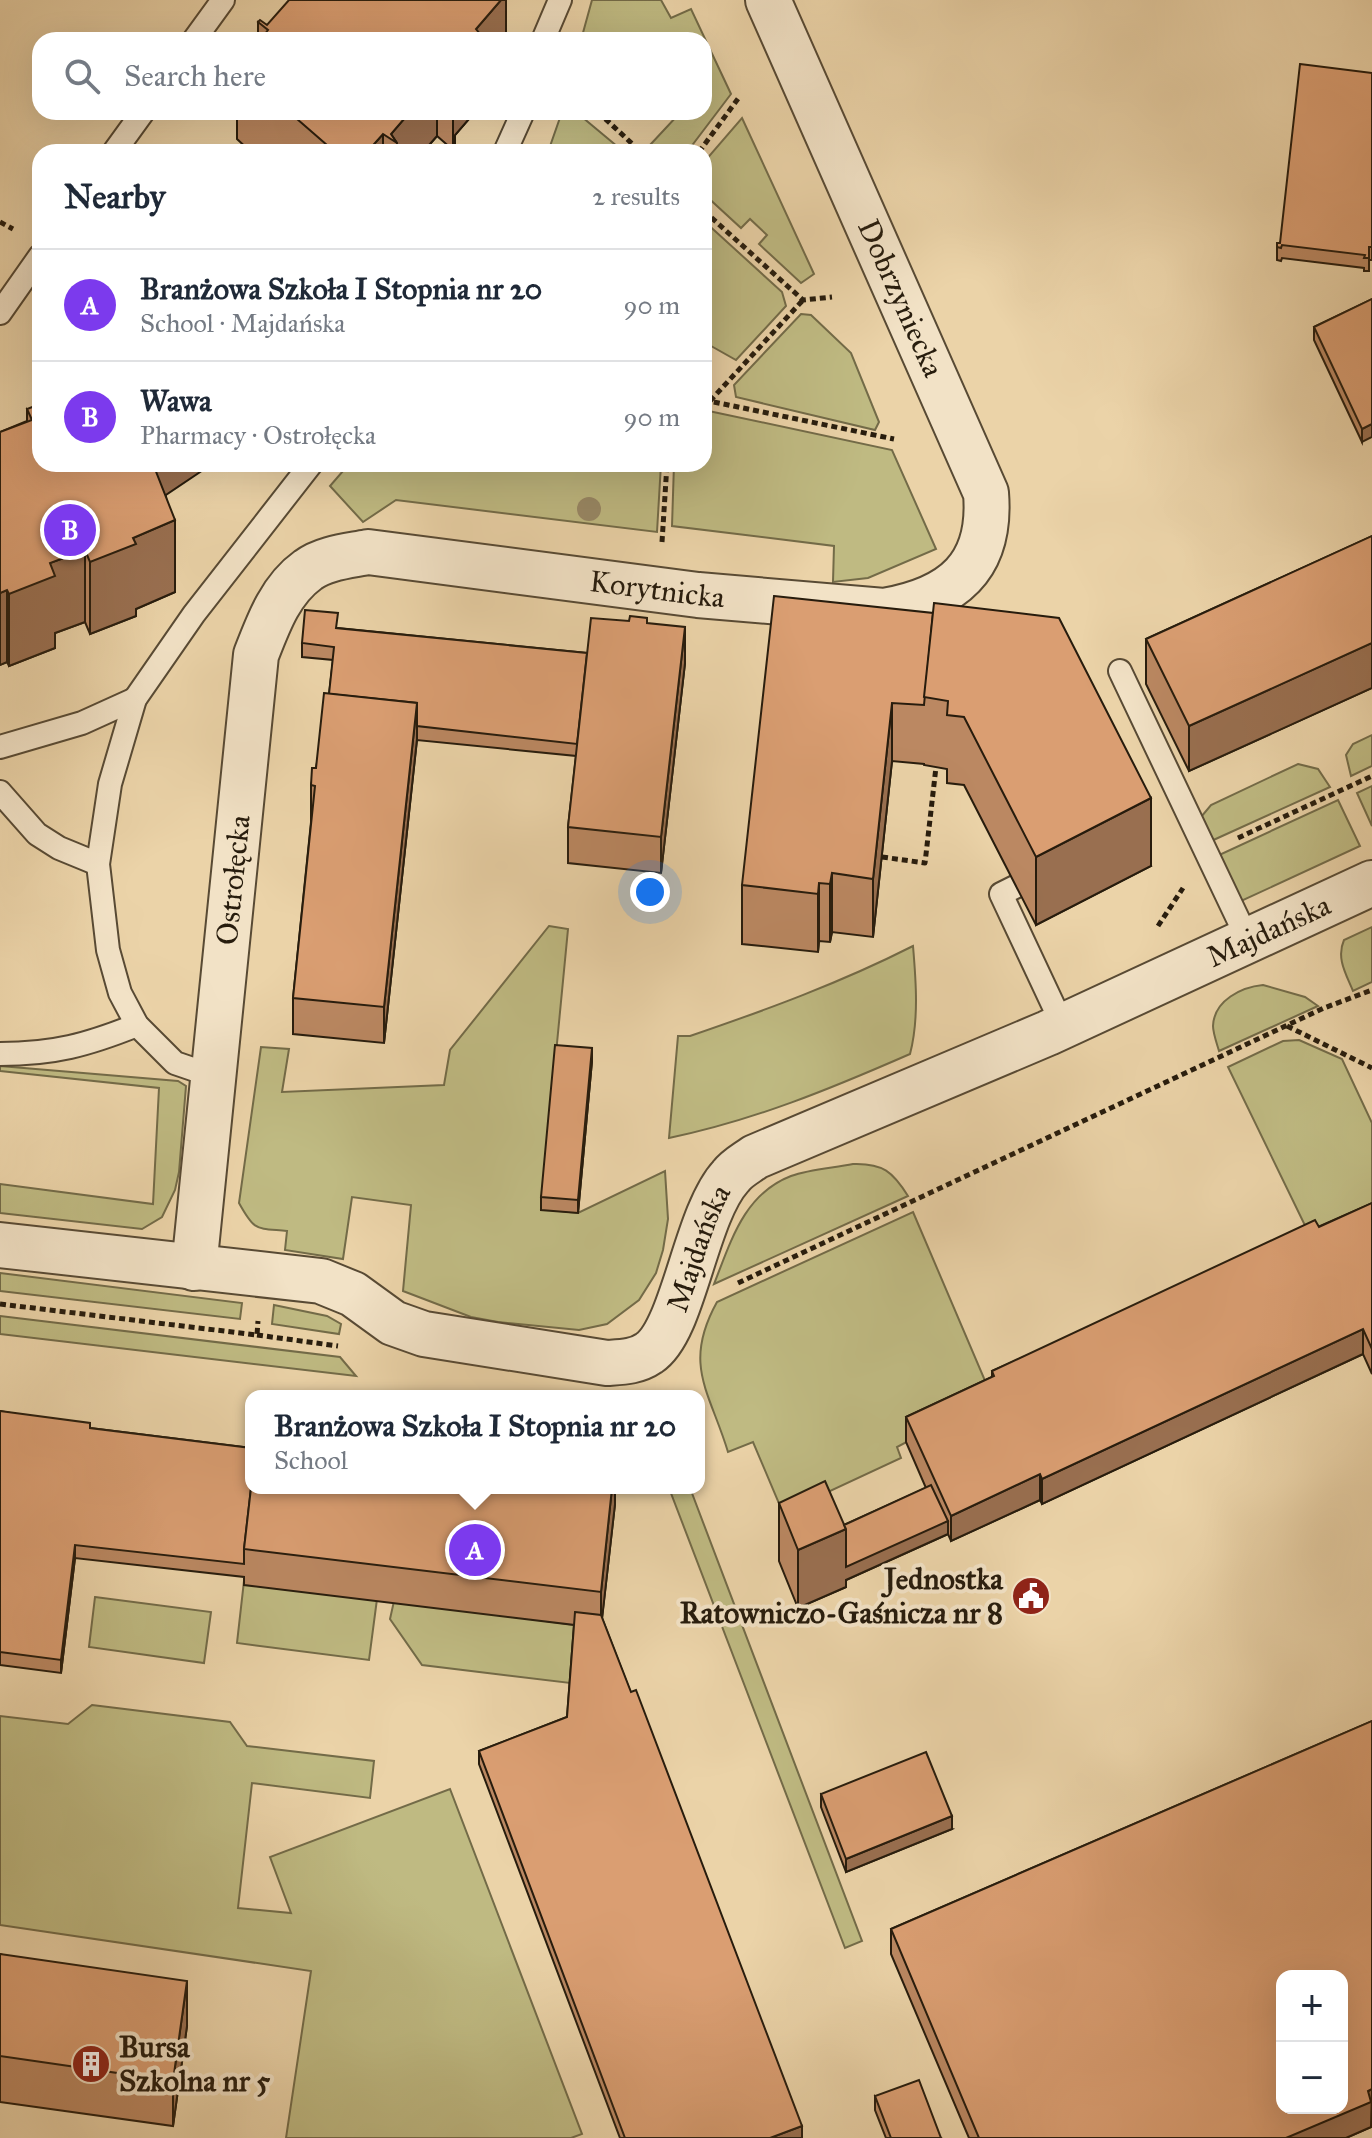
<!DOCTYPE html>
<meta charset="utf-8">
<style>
:root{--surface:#fff;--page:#f6f6f7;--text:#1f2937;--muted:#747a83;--line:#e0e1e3;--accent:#7c3aed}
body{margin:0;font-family:"IM FELL Great Primer",serif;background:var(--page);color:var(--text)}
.controls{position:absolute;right:24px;bottom:24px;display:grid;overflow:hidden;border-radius:16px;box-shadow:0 8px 32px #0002}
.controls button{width:72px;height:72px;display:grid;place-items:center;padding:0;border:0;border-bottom:2px solid var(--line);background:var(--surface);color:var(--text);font:40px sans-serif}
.you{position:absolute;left:650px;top:892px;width:28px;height:28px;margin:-20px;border:6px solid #fff;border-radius:50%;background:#1a73e8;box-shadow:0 0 0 12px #1a73e833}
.badge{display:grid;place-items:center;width:52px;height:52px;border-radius:50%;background:var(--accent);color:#fff;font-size:26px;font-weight:700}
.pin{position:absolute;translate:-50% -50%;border:4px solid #fff;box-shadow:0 2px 8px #0006}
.popup{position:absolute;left:245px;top:1390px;width:460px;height:104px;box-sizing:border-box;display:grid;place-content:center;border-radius:16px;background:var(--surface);filter:drop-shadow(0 2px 6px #0005);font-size:26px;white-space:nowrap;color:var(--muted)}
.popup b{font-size:30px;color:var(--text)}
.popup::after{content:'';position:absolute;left:50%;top:100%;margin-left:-16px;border:16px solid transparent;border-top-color:var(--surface)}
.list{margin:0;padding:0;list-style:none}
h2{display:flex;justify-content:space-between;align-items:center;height:104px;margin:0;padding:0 32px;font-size:34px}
h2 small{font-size:26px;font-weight:400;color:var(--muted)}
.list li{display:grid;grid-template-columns:52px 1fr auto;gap:24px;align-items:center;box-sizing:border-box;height:112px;padding:0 32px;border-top:2px solid var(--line)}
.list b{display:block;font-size:30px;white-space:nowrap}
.list p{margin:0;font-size:26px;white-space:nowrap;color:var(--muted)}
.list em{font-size:26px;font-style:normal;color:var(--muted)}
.icon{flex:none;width:44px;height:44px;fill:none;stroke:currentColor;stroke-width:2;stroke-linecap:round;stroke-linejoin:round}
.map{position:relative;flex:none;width:1372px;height:2138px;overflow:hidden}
.search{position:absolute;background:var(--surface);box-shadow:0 8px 32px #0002;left:32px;top:32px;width:680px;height:88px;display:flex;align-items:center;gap:20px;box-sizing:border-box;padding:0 28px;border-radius:24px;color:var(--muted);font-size:30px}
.panel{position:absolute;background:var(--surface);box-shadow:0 8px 32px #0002;left:32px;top:144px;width:680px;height:328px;border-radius:24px}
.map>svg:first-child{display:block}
.green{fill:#bfba82;stroke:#736b48;stroke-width:2}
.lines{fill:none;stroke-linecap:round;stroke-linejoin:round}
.service-casing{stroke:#584a34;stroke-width:26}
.minor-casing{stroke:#584a34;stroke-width:48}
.path{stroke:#271c0d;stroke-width:5;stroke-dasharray:6 4;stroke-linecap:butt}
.service{stroke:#f2e2c6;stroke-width:22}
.minor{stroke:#f2e2c6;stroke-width:44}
.tree{fill:#988866}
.wall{fill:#bb8862;stroke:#271c0d;stroke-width:2}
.shaded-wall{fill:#996f50;stroke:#271c0d;stroke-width:2}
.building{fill:#da9e72;stroke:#271c0d;stroke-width:2;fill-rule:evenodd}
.labels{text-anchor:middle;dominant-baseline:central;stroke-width:8;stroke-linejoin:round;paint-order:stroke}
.street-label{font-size:30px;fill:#271c0d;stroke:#f2e2c6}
.poi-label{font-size:30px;font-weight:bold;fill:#271c0d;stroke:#f2e2c6;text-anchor:end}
</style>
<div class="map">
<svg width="1372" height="2138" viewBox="0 0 1372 2138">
<rect width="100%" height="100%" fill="#ebd3a8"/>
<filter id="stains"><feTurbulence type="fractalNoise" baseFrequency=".0025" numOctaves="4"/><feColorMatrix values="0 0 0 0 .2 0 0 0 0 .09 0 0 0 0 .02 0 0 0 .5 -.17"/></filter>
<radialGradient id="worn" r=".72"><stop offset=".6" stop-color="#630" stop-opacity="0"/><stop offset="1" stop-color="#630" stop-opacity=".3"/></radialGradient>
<!-- green -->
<g class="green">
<path d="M592,0H661L671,18L691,9L731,94L687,152H658L650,145L678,115L675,112H704V40H581Z"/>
<path d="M562,112H576L624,152H548Z"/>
<path d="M742,118L814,274L801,283L759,244L767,235L750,219L741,228L704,194V162Z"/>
<path d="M704,221L782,292L786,306L736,360L704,342Z"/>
<path d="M801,314L811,315L851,353L879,422L875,430L736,397L734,385Z"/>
<path d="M704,410L892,450L936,549L868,578L833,582L834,546L672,526L674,464H704Z"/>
<path d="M349,464H661L657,532L396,500L363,522L330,486Z"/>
<path d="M1372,735V766L1351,776L1346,755L1353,744Z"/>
<path d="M1298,764L1318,769L1330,787L1209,842L1201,817L1211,805Z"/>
<path d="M1372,786V826L1357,793Z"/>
<path d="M1338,800L1360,846L1239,902L1217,856Z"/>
<path d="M549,926L568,929L541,1209L578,1213L665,1171L668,1219L663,1250L656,1273L639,1300L607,1324L579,1330L498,1322L471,1317L403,1291L411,1205L352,1197L343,1259L285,1250L287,1231C256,1228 255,1232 239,1203L261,1047L289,1049L282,1092L444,1085L450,1050Z"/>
<path d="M1372,927V982L1353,991C1346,974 1336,958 1344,940Z"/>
<path d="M913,946C916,981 919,1020 910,1054C830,1089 755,1120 669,1138L678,1036H690C766,1010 840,983 913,946Z"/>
<path d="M1263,985L1305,997L1318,1006L1219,1051C1217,1044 1213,1033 1213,1026C1214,1000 1242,987 1263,985Z"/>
<path d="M1299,1040L1342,1059L1372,1123V1228L1315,1246L1228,1067L1283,1041Z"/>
<path d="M0,1066L178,1081L186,1086L179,1172L175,1190L162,1217L142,1229L0,1213V1184L153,1204L159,1088L0,1071Z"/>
<path d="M853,1164C883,1163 893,1172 908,1196L714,1284C731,1241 744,1194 791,1176C810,1169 833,1168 853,1164Z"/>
<path d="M913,1212L992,1397L897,1447L901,1458L783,1513L753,1442L728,1452C710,1392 682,1365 717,1302Z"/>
<path d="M0,1273L242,1303L240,1319L0,1291Z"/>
<path d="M274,1305L327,1316L341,1324L339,1334L272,1324Z"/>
<path d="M0,1316L340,1357L356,1376L0,1334Z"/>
<path d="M669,1488H690L862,1941L845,1948Z"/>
<path d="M244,1581L377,1599L369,1660L237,1643Z"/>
<path d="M95,1597L211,1612L204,1663L89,1647Z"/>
<path d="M394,1601L575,1625L570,1683L422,1665L390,1619Z"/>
<path d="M92,1705L230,1722L247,1746L374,1761L370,1798L252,1783L238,1908L291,1913L270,1857L450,1789L582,2134L571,2138H286L311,1971L0,1925V1716L68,1724Z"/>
</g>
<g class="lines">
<defs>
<g id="service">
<path d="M194,40L223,0"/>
<path d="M543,40L560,0"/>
<path d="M114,152L143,112"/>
<path d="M505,152L523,112"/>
<path d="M0,313L40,256"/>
<path d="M1120,671L1248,940"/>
<path d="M0,747L82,723L135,699"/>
<path d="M0,792L37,834L59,848L98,864"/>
<path d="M1015,887L1001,894L1063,1026"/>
<path d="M0,1054C54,1054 87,1045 137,1025"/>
<path d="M213,1076L175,1063L137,1025L120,993L108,950L98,864L110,784L135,699L194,614L311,464"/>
</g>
<g id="minor">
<path id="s1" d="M0,1245L321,1281L353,1294L393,1323L424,1334L607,1363C622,1362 636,1362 649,1353C684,1330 695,1215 731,1176C737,1168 747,1163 755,1157L1048,1033L1372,883"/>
<path id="s2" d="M194,1268L256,655C268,624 280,590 308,570C324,558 348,556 368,552L698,595L884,611C953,599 992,567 986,493L768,0"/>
</g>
</defs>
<!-- service casing -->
<use href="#service" class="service-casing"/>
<!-- minor casing -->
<use href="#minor" class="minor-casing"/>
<!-- path -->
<g class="path">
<path d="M598,112L641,152"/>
<path d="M699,152L740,96"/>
<path d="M704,211L803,300L832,297"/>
<path d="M0,222L13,229"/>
<path d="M704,400L894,439"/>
<path d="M710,401L803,300"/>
<path d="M662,542L667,464"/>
<path d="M1238,838L1372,776"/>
<path d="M882,857L925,863L936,767"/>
<path d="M1158,926L1183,888"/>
<path d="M1287,1026L1372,1068"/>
<path d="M738,1283L1324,1008L1372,990"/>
<path d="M0,1304L257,1335L258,1321"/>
<path d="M257,1335L338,1346"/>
</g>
<!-- service -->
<use href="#service" class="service"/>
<!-- minor -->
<use href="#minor" class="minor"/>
</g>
<!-- trees -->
<circle class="tree" cx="589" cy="509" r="12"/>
<!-- wall -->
<g class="wall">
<path d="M506,0V40H258V22L267,25Z"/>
<path d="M1372,73V260H1369V271H1364V268L1282,258L1281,261L1277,260V243H1280Z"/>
<path d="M237,112H475L455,135V148L453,150L437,136L423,152H251L237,139Z"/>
<path d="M1372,299L1362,442L1314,340V327Z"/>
<path d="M27,409L166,496L175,592L136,609V616L90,634L85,622L55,633V648L9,666L7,662L0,665V432L27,421Z"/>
<path d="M1372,536V688L1189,771L1146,684V639Z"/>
<path d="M933,613L1151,866L1036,925L964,785L947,783V769L924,765V764L892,761L873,937L832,932L830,942L819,941L818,952L742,944V885Z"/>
<path d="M647,623L685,663L661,873L568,863V827L576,756L417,740L384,1043L293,1034V998L311,822V785L316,768L329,694L333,660L302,657V643L338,628L587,653Z"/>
<path d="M592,1061L578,1213L541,1210V1197Z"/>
<path d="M1372,1203V1374L1363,1354L1042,1504L1040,1500L951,1541L948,1534L846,1580V1587L798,1608L779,1561V1503L844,1525L926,1488L906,1442V1417L992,1377V1371Z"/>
<path d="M0,1411L90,1428L251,1448L615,1488V1504L602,1618L802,2138H620L479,1764V1751L567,1717L574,1625L244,1585V1577L75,1558L61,1673L0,1665Z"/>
<path d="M1372,1721L1371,2127L1346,2138H969L891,1954V1929Z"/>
<path d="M821,1794L952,1829L846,1872L821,1807Z"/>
<path d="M0,1954L187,2026L173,2126L0,2102Z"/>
<path d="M875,2096L941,2138H886L875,2110Z"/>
</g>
<!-- shaded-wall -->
<g class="shaded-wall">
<path d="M501,0H506V40H474L476,29Z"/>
<path d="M410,112H437V136L423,152H397V143L391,134Z"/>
<path d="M453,112H475L455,135V148L453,150Z"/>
<path d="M383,134V152H367Z"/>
<path d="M1372,424V437L1362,442V429Z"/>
<path d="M142,464H212L142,511Z"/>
<path d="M175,520V592L136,609V616L90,634V562L133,538Z"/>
<path d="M85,550V622L55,633V648L9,666V594L50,563Z"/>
<path d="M7,590V662L0,665V593Z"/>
<path d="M685,627V663L661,873V837Z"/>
<path d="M1372,643V688L1189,771V726Z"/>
<path d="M417,703V739L384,1043V1007Z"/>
<path d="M892,703V761L873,937V879Z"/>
<path d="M1151,798V866L1036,925V857Z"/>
<path d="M832,873V932L830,942V884Z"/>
<path d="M819,883V941L818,952V894Z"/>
<path d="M592,1048V1061L578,1213V1200Z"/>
<path d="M1363,1329V1354L1042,1504V1479Z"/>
<path d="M1040,1474V1500L951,1541V1516Z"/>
<path d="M612,1488H615V1504L601,1628V1592Z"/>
<path d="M948,1521V1534L846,1580V1587L798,1608V1550L846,1529Z"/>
<path d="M75,1545V1558L61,1673V1660Z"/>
<path d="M952,1816V1829L846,1872V1859Z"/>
<path d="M187,1981V2026L173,2126V2081Z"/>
<path d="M1372,2089L1371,2127L1346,2138H1286Z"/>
<path d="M802,2126V2138H770Z"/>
</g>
<!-- building -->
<g class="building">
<path d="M289,0H501L476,29L480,34L474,40H260L268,30L258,22L260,20L267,25Z"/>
<path d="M1300,64L1372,73V247H1369V258H1364L1365,255L1282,245L1281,248L1277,247V243H1280Z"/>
<path d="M289,112H410L391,134L397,143L383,134L367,152H335Z"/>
<path d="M1372,299V424L1362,429L1314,327Z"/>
<path d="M40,404V464H153L175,520L133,538L136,544L90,562L85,550L50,563L55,576L9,594L7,590L0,593V432L32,420L27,409Z"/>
<path d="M1372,536V643L1189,726L1146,639Z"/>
<path d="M774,596L933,613L924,705L892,703L873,879L832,873L830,884L819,883L818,894L742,885Z"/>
<path d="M934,603L1059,618L1151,798L1036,857L964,717L947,715L948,701L924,697Z"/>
<path d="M305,610L338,613L336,628L587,653L577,744L417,726V703L329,694L334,647L302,643Z"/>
<path d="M630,616L647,618V623L685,627L661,837L568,827L591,618L629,621Z"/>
<path d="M324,693L417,703L384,1007L293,998L315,786L311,785L312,768H316Z"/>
<path d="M555,1045L592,1048L578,1200L541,1197Z"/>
<path d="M1372,1203V1349L1363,1329L1042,1479L1040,1474L951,1516L906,1417L994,1376L992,1371L1315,1220L1319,1227Z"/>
<path d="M0,1411L90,1423V1428L251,1448V1488L244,1549V1564L75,1545L61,1660L0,1652Z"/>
<path d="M825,1481L846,1529L798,1550L779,1503Z"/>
<path d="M931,1485L948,1521L846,1567V1529L844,1525Z"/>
<path d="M251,1488H612L601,1592L244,1549Z"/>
<path d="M575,1612L601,1615L631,1692L636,1690L802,2126L770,2138H625L479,1751L567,1717Z"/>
<path d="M1372,1721V2089L1368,2091L1371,2102L1286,2138H979L891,1929ZM1282,1976H1342V2108H1282Z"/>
<path d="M926,1752L952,1816L846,1859L821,1794Z"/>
<path d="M0,1954L187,1981L173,2081L0,2056Z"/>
<path d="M919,2080L941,2138H891L875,2096Z"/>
</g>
<!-- icons -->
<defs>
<symbol id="civic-disc" viewBox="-11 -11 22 22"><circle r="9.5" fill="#8f2418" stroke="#f2e2c6"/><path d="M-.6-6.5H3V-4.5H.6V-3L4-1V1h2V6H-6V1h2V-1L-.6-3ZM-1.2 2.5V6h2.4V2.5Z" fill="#fff"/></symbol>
<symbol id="building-disc" viewBox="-11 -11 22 22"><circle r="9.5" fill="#8f2418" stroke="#f2e2c6"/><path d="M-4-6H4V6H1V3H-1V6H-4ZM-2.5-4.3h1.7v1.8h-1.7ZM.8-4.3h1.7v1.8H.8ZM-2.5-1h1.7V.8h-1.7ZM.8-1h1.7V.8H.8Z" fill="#fff"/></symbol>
</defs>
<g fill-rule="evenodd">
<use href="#civic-disc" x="1009" y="1574" width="44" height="44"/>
<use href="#building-disc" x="69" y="2042" width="44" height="44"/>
</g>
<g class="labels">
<!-- street labels -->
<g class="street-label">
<text transform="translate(901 298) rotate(66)">Dobrzyniecka</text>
<text stroke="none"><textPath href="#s2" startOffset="1072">Korytnicka</textPath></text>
<text stroke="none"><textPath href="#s2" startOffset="390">Ostrołęcka</textPath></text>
<text stroke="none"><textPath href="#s1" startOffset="1458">Majdańska</textPath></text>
<text stroke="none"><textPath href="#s1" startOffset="786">Majdańska</textPath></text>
</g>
<!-- poi labels -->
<g class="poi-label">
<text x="1003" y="1579">Jednostka<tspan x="1003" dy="34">Ratowniczo-Gaśnicza nr 8</tspan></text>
<text x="119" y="2047" text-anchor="start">Bursa<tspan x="119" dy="34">Szkolna nr 5</tspan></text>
</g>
</g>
<rect width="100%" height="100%" filter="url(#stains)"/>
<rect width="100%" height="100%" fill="url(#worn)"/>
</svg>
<div class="controls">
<button>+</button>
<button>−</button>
</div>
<div class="you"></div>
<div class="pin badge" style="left:475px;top:1550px">A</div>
<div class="popup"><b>Branżowa Szkoła I Stopnia nr 20</b>School</div>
<div class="pin badge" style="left:70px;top:530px">B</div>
<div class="search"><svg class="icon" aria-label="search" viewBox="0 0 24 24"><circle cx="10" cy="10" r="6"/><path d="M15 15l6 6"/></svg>Search here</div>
<section class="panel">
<h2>Nearby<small>2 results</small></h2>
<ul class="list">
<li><span class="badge">A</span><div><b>Branżowa Szkoła I Stopnia nr 20</b><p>School · Majdańska</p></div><em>90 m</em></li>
<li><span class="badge">B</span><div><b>Wawa</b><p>Pharmacy · Ostrołęcka</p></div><em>90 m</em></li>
</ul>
</section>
</div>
